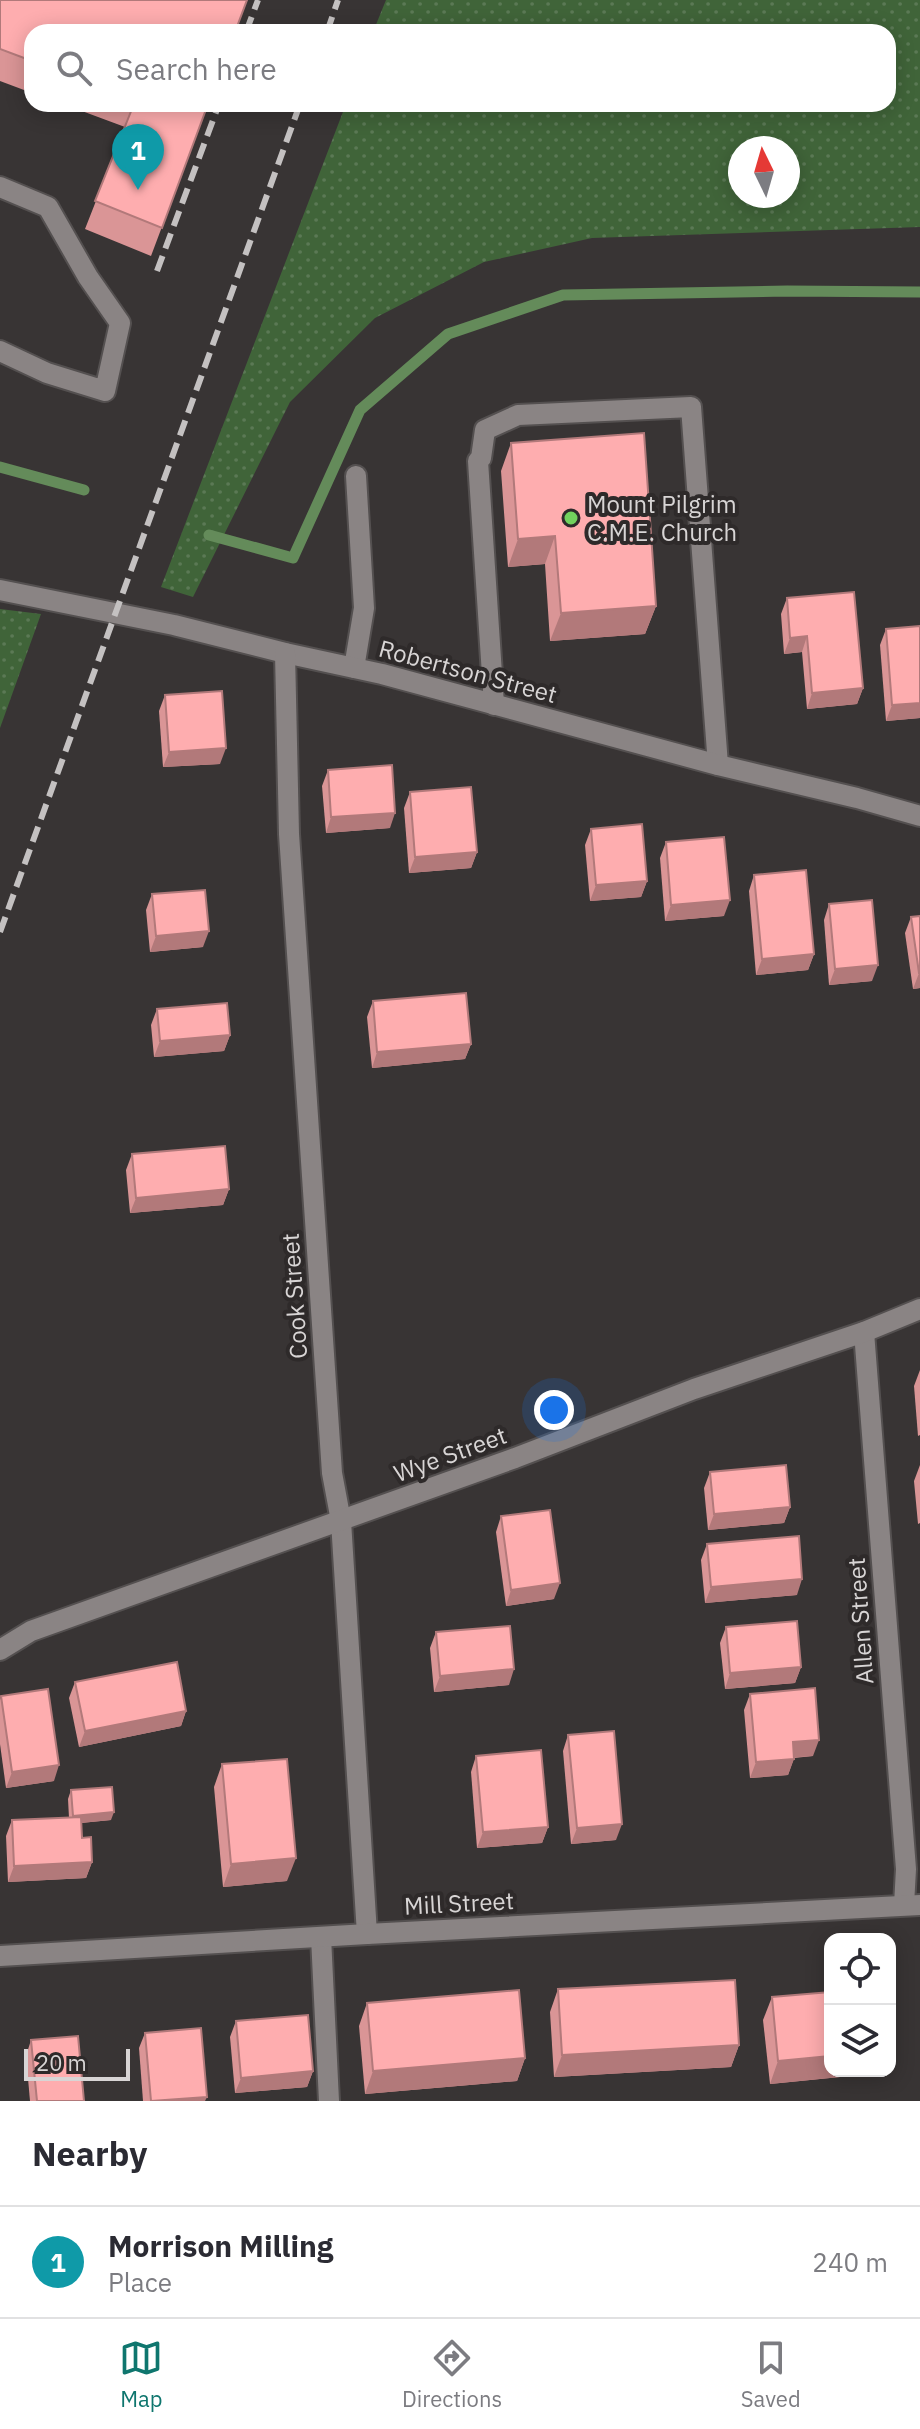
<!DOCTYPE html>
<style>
:root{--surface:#fff;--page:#f2f2f3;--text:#2b2b33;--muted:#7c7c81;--line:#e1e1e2;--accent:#0f766e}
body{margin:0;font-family:"IBM Plex Sans",sans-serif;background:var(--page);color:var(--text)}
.controls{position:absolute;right:24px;bottom:24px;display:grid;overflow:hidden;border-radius:16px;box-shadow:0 4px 20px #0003}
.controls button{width:72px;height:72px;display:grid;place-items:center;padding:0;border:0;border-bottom:2px solid var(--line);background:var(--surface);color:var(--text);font:40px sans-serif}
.compass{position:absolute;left:728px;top:136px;width:72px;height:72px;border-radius:50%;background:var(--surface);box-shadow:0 4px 20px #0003;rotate:355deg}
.scale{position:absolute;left:24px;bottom:20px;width:106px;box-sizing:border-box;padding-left:8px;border:4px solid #d8d5d5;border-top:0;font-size:22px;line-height:28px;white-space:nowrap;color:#d8d5d5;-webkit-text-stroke:6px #2e2a2a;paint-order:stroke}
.you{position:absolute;left:554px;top:1410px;width:28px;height:28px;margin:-20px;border:6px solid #fff;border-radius:50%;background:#1a73e8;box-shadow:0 0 0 12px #1a73e833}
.badge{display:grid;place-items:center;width:52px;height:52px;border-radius:50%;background:var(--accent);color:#fff;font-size:26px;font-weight:700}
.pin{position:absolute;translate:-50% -66px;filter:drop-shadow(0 2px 4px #0008)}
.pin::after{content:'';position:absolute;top:42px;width:28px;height:24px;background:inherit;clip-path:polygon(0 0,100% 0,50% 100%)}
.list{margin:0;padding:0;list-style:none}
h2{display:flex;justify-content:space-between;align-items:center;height:104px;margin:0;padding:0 32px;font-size:34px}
h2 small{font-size:26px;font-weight:400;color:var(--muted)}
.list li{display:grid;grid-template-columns:52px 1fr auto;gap:24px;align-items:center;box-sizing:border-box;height:112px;padding:0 32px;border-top:2px solid var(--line)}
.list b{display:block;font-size:30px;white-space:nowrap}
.list p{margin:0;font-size:26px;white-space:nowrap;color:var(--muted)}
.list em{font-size:26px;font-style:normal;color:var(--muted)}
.icon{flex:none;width:44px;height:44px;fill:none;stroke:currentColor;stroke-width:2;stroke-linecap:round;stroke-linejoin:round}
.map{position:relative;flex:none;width:920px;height:2101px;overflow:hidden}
.search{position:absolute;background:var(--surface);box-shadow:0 4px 20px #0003;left:24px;right:24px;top:24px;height:88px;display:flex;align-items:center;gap:20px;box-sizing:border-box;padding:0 28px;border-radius:24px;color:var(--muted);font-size:30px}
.sheet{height:216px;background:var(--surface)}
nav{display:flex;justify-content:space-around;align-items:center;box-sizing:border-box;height:112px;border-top:2px solid var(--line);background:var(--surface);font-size:22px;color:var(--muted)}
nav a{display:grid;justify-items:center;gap:4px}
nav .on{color:var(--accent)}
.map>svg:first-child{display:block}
.grass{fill:url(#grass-dots);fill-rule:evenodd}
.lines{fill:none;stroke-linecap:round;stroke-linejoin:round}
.stream{stroke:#648b5a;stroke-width:11}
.lane-casing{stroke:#545050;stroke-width:24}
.street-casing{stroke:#545050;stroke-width:24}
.lane{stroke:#8a8484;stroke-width:20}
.street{stroke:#8a8484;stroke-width:20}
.rail{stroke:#c4c1c1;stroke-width:6;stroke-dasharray:16 8;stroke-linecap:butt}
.wall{fill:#da9596}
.shaded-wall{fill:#b2797a}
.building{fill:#feadaf;stroke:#b2797a;stroke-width:2}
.poi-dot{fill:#72d25d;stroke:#2e2a2a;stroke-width:3}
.labels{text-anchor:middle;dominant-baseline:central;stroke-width:8;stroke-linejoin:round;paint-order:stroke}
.poi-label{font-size:24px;fill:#d8d5d5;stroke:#2e2a2a;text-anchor:start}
.street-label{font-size:24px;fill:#d8d5d5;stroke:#2e2a2a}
</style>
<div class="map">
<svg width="920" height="2101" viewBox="0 0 920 2101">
<defs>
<pattern id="grass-dots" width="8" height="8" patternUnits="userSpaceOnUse" patternTransform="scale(2)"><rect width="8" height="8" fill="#406439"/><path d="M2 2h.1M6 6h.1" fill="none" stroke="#5b7955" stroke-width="1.8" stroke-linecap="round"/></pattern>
</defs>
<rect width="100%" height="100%" fill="#383434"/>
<!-- grass -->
<g class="grass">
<path d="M386,0H920V227L592,238L484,262L375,318L290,402L193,597L161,587L346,104H888V32H373ZM740,148H788V196H740Z"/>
<path d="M0,609L41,614L0,728Z"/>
</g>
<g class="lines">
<!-- stream -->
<g class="stream">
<path d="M0,467L84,490"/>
<path d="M209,535L293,558L360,410L448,334L563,295L787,291L920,292"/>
</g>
<defs>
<g id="lane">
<path d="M0,187L48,207L88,277L120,323L105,391L47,373L0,351"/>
<path d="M354,668L364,608L356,476"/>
<path d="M494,705L478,461L481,458L485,430L518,415L691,407L718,765"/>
<path d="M321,1937L329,2101"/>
</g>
<g id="street">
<path d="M0,590L174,625L285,653L382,674L718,765L857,798L920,816"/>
<path d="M285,653L289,834L332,1473L341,1521L367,1934"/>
<path d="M864,1332L906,1869L904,1905"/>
<path d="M0,1650L31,1631L515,1458L694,1389L864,1332L920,1309"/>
<path d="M0,1956L367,1934L920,1905"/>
</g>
</defs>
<!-- lane casing -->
<use href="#lane" class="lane-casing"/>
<!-- street casing -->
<use href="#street" class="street-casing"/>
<!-- lane -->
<use href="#lane" class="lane"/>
<!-- street -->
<use href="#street" class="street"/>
<!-- rail -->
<g class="rail">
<path d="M246,32L258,0"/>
<path d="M327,32L338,0"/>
<path d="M157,271L219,104"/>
<path d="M0,932L300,104"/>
</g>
</g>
<!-- wall -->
<g class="wall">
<path d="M0,0L32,32V93L0,81Z"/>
<path d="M63,104H208L151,256L85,229L125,127Z"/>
<path d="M511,443L656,606L645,634L550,641L545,564L508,567L501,471Z"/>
<path d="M787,598L863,688L857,704L807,709L802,652L784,654L781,614Z"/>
<path d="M886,629L920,718L886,721L880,645Z"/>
<path d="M165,695L220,764L163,767L159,711Z"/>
<path d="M328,770L390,828L326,833L322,786Z"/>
<path d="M410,792L477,852L471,868L409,873L404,808Z"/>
<path d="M591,829L647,881L641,897L590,901L585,845Z"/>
<path d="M666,842L724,916L665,921L660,858Z"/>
<path d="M754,875L814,954L808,970L756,975L749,891Z"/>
<path d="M152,894L203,947L150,952L146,910Z"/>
<path d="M829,904L872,981L829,985L824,920Z"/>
<path d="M920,916V988L913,989L905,933L911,917Z"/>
<path d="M373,1001L471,1044L465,1059L372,1068L367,1017Z"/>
<path d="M157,1009L230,1035L224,1051L154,1057L151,1025Z"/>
<path d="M132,1154L229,1189L223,1205L130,1213L126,1170Z"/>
<path d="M920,1370V1435L918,1436L914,1386Z"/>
<path d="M920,1465V1523L918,1524L914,1481Z"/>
<path d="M710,1472L790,1507L784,1523L708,1530L704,1488Z"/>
<path d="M501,1516L554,1599L506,1606L496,1532Z"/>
<path d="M707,1544L797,1595L705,1603L701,1560Z"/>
<path d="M726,1627L801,1667L795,1683L725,1689L720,1643Z"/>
<path d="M436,1632L509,1685L434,1692L430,1648Z"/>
<path d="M75,1682L186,1711L181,1726L79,1747L69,1698Z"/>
<path d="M750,1694L813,1756L794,1758L788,1775L750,1778L744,1710Z"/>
<path d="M1,1696L54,1781L6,1788L0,1744V1700Z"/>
<path d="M568,1735L616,1840L571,1844L563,1751Z"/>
<path d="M476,1756L548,1827L542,1843L477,1848L471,1772Z"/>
<path d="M222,1764L287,1881L223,1887L214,1787Z"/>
<path d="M71,1790L111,1820L81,1823L82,1838L92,1862L86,1878L8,1882L6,1836L12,1820L69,1818L68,1799Z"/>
<path d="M558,1989L739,2045L731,2067L554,2077L550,2012Z"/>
<path d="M772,1997L860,2075L770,2084L763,2020Z"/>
<path d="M367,2003L525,2058L517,2081L365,2094L359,2026Z"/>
<path d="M236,2021L313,2071L307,2087L235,2093L230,2037Z"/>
<path d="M145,2033L205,2101H143L139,2048Z"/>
<path d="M31,2040L84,2101H30L26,2056Z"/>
</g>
<!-- shaded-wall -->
<g class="shaded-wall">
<path d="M555,536L545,564L508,567L518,539Z"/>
<path d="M656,606L645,634L550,641L561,613Z"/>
<path d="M807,636L802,652L784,654L790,638Z"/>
<path d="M863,688L857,704L807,709L812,693Z"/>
<path d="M920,703V718L886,721L892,705Z"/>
<path d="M226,748L220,764L163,767L169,752Z"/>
<path d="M395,813L390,828L326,833L331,817Z"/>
<path d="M477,852L471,868L409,873L415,857Z"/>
<path d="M647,881L641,897L590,901L596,885Z"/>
<path d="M730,900L724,916L665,921L671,905Z"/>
<path d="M209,931L203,947L150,952L156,936Z"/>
<path d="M814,954L808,970L756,975L762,959Z"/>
<path d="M878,965L872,981L829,985L835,969Z"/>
<path d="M919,973H920V988L913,989Z"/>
<path d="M230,1035L224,1051L154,1057L160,1041Z"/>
<path d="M471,1044L465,1059L372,1068L377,1052Z"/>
<path d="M229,1189L223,1205L130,1213L136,1198Z"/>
<path d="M790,1507L784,1523L708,1530L714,1514Z"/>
<path d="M802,1579L797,1595L705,1603L711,1587Z"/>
<path d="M560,1583L554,1599L506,1606L511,1590Z"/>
<path d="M801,1667L795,1683L725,1689L730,1673Z"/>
<path d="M514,1669L509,1685L434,1692L440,1676Z"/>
<path d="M186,1711L181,1726L79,1747L85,1731Z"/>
<path d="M819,1740L813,1756L787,1758L793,1742Z"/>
<path d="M794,1759L788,1775L750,1778L756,1762Z"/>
<path d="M59,1765L54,1781L6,1788L12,1772Z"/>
<path d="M114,1812L111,1820L70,1824L73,1816Z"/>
<path d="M622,1824L616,1840L571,1844L577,1828Z"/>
<path d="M548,1827L542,1843L477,1848L483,1832Z"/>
<path d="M296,1858L287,1881L223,1887L231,1864Z"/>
<path d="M92,1862L86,1878L8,1882L14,1866Z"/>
<path d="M739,2045L731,2067L554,2077L562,2055Z"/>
<path d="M830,2056V2071H862L860,2075L770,2084L778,2061Z"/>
<path d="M525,2058L517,2081L365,2094L373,2071Z"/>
<path d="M313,2071L307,2087L235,2093L241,2078Z"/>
<path d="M207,2097L205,2101H157Z"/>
</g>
<!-- building -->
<g class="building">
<path d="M0,0H247L235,32H32V61L0,49Z"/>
<path d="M134,104H208L162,228L95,201Z"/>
<path d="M644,433L656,606L561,613L555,536L518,539L511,443Z"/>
<path d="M854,592L863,688L812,693L807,636L790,638L787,598Z"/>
<path d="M920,626V703L892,705L886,629Z"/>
<path d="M222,691L226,748L169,752L165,695Z"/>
<path d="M392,765L395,813L331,817L328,770Z"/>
<path d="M471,787L477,852L415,857L410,792Z"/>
<path d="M642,824L647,881L596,885L591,829Z"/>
<path d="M724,837L730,900L671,905L666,842Z"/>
<path d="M806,870L814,954L762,959L754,875Z"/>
<path d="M205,890L209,931L156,936L152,894Z"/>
<path d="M872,900L878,965L835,969L829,904Z"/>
<path d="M920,916V973H919L911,917Z"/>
<path d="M466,993L471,1044L377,1052L373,1001Z"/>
<path d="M227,1003L230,1035L160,1041L157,1009Z"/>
<path d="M225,1146L229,1189L136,1198L132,1154Z"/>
<path d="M786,1465L790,1507L714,1514L710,1472Z"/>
<path d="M550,1510L560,1583L511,1590L501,1516Z"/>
<path d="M799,1536L802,1579L711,1587L707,1544Z"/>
<path d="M797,1621L801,1667L730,1673L726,1627Z"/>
<path d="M510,1626L514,1669L440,1676L436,1632Z"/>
<path d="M177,1662L186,1711L85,1731L75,1682Z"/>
<path d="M815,1688L819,1740L793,1742L794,1759L756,1762L750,1694Z"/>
<path d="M48,1689L59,1765L12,1772L1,1696Z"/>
<path d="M614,1731L622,1824L577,1828L568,1735Z"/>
<path d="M541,1750L548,1827L483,1832L476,1756Z"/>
<path d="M287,1759L296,1858L231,1864L222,1764Z"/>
<path d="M112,1787L114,1812L73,1816L71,1790Z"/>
<path d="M81,1817L82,1838L91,1837L92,1862L14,1866L12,1820Z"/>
<path d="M735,1980L739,2045L562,2055L558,1989Z"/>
<path d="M519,1990L525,2058L373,2071L367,2003Z"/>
<path d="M830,1992V2056L778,2061L772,1997Z"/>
<path d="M308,2015L313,2071L241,2078L236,2021Z"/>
<path d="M201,2028L207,2097L151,2101L145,2033Z"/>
<path d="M78,2036L84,2101H37L31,2040Z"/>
</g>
<!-- markers -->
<circle class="poi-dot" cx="571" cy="518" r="8"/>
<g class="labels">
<!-- poi labels -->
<g class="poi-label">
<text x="587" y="504">Mount Pilgrim<tspan x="587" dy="28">C.M.E. Church</tspan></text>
</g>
<!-- street labels -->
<g class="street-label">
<text transform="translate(468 671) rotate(15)">Robertson Street</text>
<text transform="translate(294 1296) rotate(-94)">Cook Street</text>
<text transform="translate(450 1454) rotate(-20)">Wye Street</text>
<text transform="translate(860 1621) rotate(-94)">Allen Street</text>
<text transform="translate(459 1903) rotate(-3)">Mill Street</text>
</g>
</g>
</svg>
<div class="controls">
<button><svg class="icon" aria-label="locate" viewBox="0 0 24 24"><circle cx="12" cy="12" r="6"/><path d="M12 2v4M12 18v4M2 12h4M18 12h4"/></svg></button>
<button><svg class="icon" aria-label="layers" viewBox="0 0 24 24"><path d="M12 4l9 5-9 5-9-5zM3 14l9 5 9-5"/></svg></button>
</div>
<svg class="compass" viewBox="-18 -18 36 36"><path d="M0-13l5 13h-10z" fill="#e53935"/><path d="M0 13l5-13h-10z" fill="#7c7c81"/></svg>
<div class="scale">20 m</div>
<div class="you"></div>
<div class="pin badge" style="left:138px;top:190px;background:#0f9aa8">1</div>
<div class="search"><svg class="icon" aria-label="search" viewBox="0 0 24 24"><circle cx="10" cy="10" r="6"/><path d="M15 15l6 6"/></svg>Search here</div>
</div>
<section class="sheet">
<h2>Nearby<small></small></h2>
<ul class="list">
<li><span class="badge" style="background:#0f9aa8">1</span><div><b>Morrison Milling</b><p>Place</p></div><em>240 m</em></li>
</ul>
</section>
<nav>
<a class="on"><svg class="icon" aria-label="map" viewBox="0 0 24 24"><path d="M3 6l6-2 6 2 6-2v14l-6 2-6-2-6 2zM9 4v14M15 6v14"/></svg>Map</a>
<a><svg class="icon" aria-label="directions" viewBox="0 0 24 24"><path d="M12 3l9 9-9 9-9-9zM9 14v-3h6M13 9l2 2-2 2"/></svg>Directions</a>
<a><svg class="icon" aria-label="saved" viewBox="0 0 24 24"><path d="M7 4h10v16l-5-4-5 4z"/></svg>Saved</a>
</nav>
